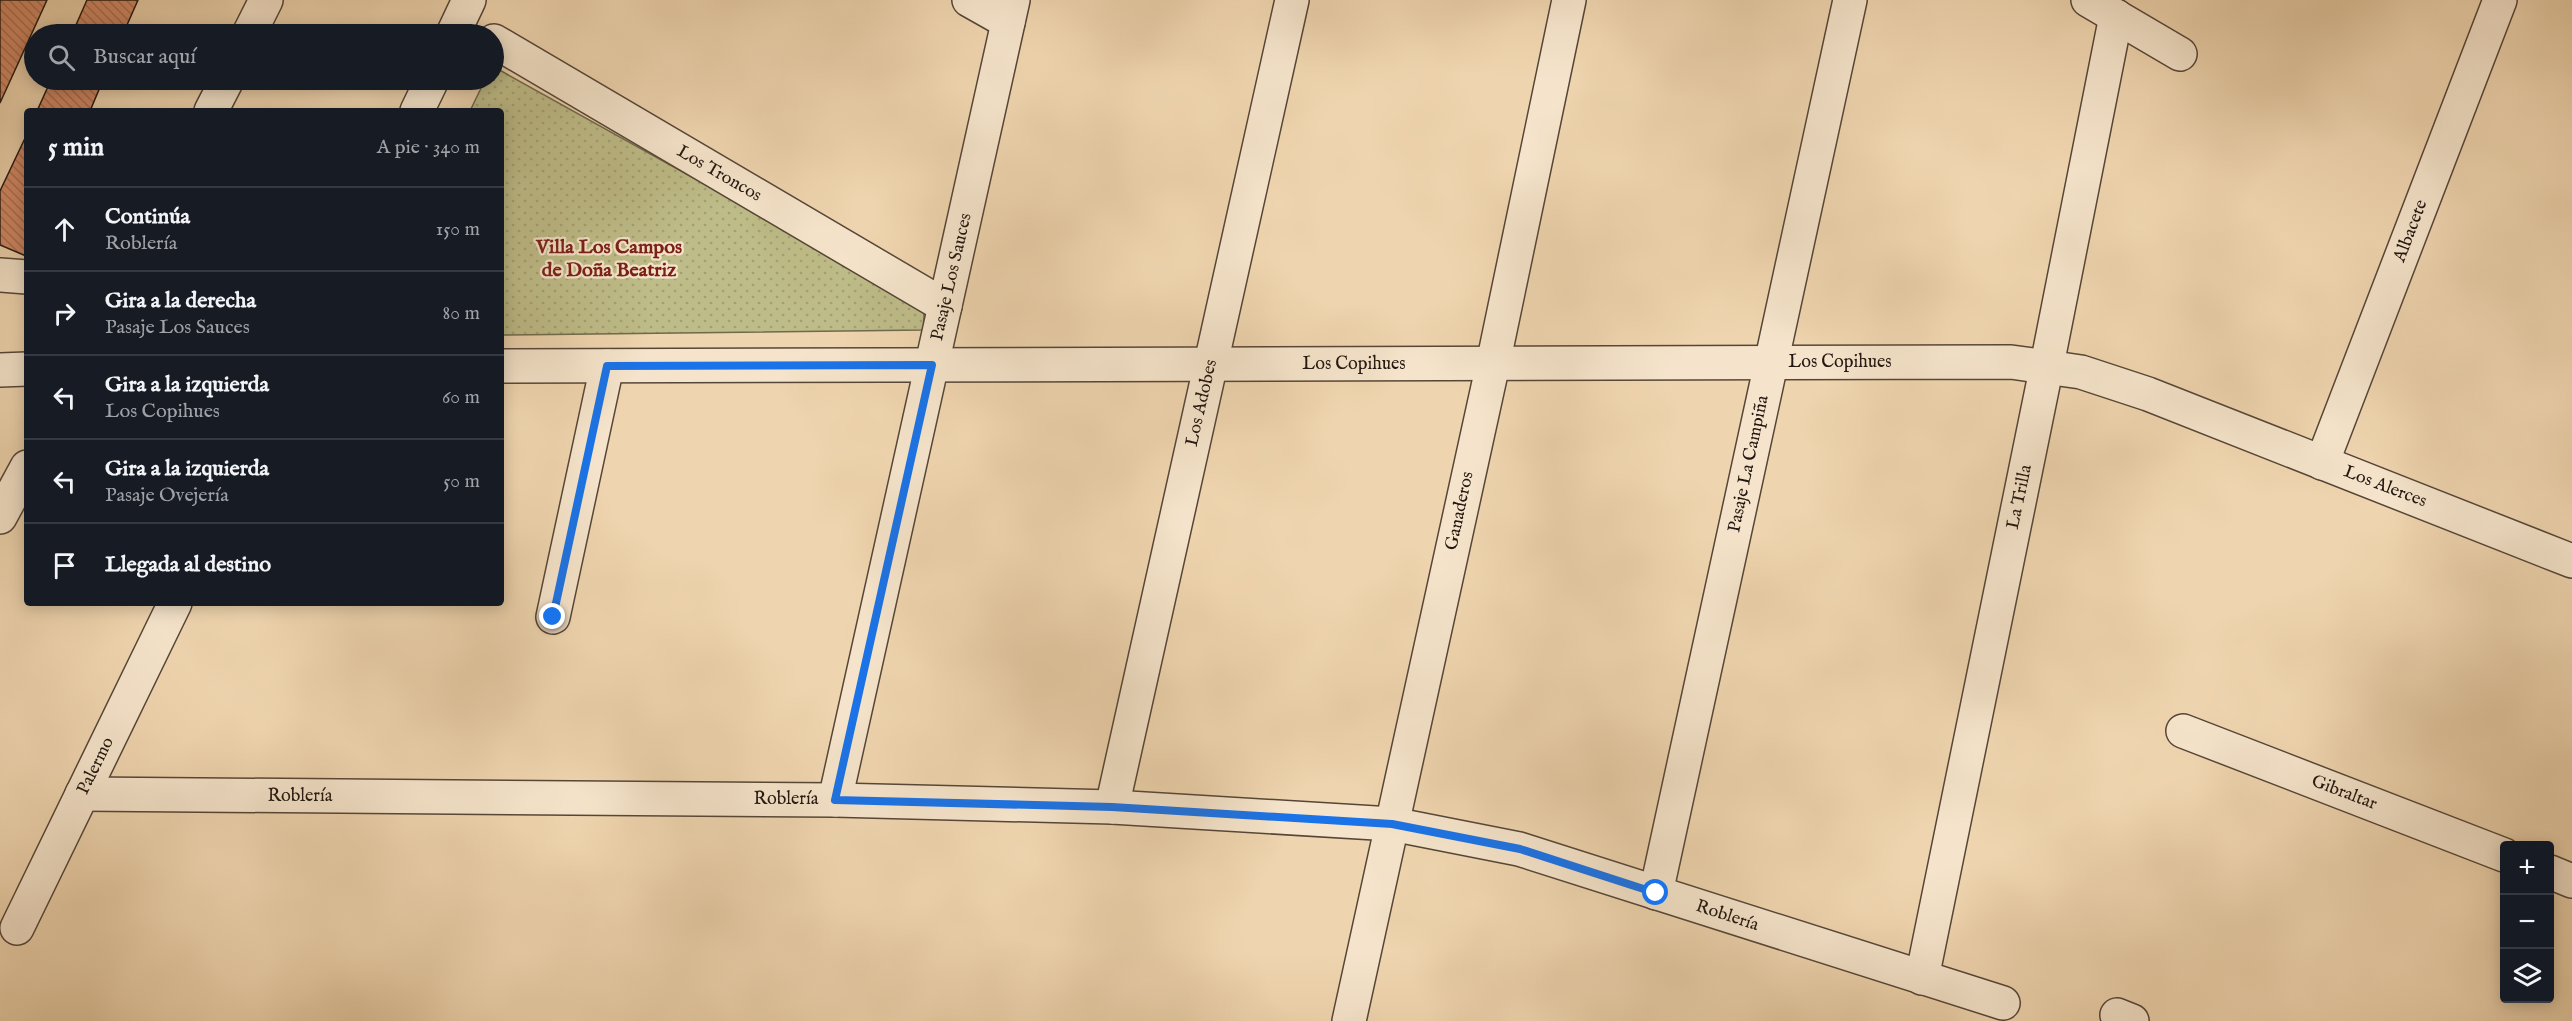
<!DOCTYPE html>
<html lang="es">
<meta charset="utf-8">
<style>
:root{--surface:#171b24;--page:#20242c;--text:#f1f3f6;--muted:#9ea1a6;--line:#363941}
body{margin:0;font-family:"IM FELL English",serif;background:var(--page);color:var(--text)}
.controls{position:absolute;right:18px;bottom:18px;display:grid;overflow:hidden;border-radius:6px;box-shadow:0 3px 15px #0003}
.controls button{width:54px;height:54px;display:grid;place-items:center;padding:0;border:0;border-bottom:2px solid var(--line);background:var(--surface);color:var(--text);font:30px sans-serif}
.stop{position:absolute;width:18px;height:18px;margin:-14px;border:4px solid #1a73e8;border-radius:50%;background:#fff}
.stop.end{background:#1a73e8;border-color:#fff;box-shadow:0 2px 6px #0008}
.list{margin:0;padding:0;list-style:none}
h2{display:flex;justify-content:space-between;align-items:center;height:78px;margin:0;padding:0 24px;font-size:26px}
h2 small{font-size:20px;font-weight:400;color:var(--muted)}
.list li{display:grid;grid-template-columns:39px 1fr auto;gap:18px;align-items:center;box-sizing:border-box;height:84px;padding:0 24px;border-top:2px solid var(--line)}
.list b{display:block;font-size:22px;white-space:nowrap}
.list p{margin:0;font-size:20px;white-space:nowrap;color:var(--muted)}
.list em{font-size:20px;font-style:normal;color:var(--muted)}
.icon{flex:none;width:33px;height:33px;fill:none;stroke:currentColor;stroke-width:2;stroke-linecap:round;stroke-linejoin:round}
.map{position:relative;flex:none;width:2572px;height:1021px;overflow:hidden}
.search{position:absolute;background:var(--surface);box-shadow:0 3px 15px #0003;left:24px;top:24px;width:480px;height:66px;display:flex;align-items:center;gap:15px;box-sizing:border-box;padding:0 21px;border-radius:33px;color:var(--muted);font-size:22px}
.panel{position:absolute;background:var(--surface);box-shadow:0 3px 15px #0003;left:24px;top:108px;width:480px;height:498px;border-radius:6px}
.map>svg:first-child{display:block}
.grass{fill:url(#grass-dots);stroke:#706a4c;stroke-width:1.5}
.building{fill:url(#building-back-hatch);stroke:#231711;stroke-width:1.5}
.lines{fill:none;stroke-linecap:round;stroke-linejoin:round}
.minor-casing{stroke:#564638;stroke-width:36}
.minor{stroke:#f5e4cb;stroke-width:33}
.route{stroke:#1a73e8;stroke-width:8}
.labels{text-anchor:middle;dominant-baseline:central;stroke-width:4.5;stroke-linejoin:round;paint-order:stroke}
.street-label{font-size:18px;fill:#231711;stroke:#f5e4cb}
.neighbourhood-label{font-size:20px;font-weight:bold;fill:#7a1f14;stroke:#f5e4cb}
</style>
<div class="map">
<svg width="2572" height="1021" viewBox="0 0 2572 1021">
<defs>
<pattern id="grass-dots" width="8" height="8" patternUnits="userSpaceOnUse" patternTransform="scale(1.5)"><rect width="8" height="8" fill="#bebc88"/><path d="M2 2h.1M6 6h.1" fill="none" stroke="#a3a174" stroke-width="1.8" stroke-linecap="round"/></pattern>
<pattern id="building-back-hatch" width="6" height="6" patternUnits="userSpaceOnUse" patternTransform="scale(1.5)"><rect width="6" height="6" fill="#d38a67"/><path d="M-1 5l2 2M0 0l6 6M5-1l2 2" fill="none" stroke="#ab7053"/></pattern>
</defs>
<rect width="100%" height="100%" fill="#efd5af"/>
<filter id="stains"><feTurbulence type="fractalNoise" baseFrequency=".00333" numOctaves="4"/><feColorMatrix values="0 0 0 0 .2 0 0 0 0 .09 0 0 0 0 .02 0 0 0 .5 -.17"/></filter>
<radialGradient id="worn" r=".72"><stop offset=".6" stop-color="#630" stop-opacity="0"/><stop offset="1" stop-color="#630" stop-opacity=".3"/></radialGradient>
<!-- grass -->
<path class="grass" d="M494,67L924,306V330L501,335V111H470L485,80H494Z"/>
<!-- building -->
<g class="building">
<path d="M0,0H47L0,103Z"/>
<path d="M87,0H138L123,34H72Z"/>
<path d="M51,80H103L90,111H37Z"/>
<path d="M27,134V254L26,256L0,245V191Z"/>
</g>
<g class="lines">
<defs>
<g id="minor">
<path d="M969,0L1008,22"/>
<path d="M2088,0L2180,54"/>
<path d="M249,34L266,0"/>
<path d="M453,34L469,0"/>
<path d="M494,41L945,306"/>
<path d="M211,111L227,80"/>
<path d="M417,111L432,80"/>
<path d="M0,275L27,277"/>
<path d="M501,366L2011,362L2081,372L2148,394L2572,561"/>
<path d="M0,370L27,369"/>
<path d="M2322,463L2500,0"/>
<path d="M0,517L27,467"/>
<path d="M553,617L607,366"/>
<path d="M2183,731L2504,855"/>
<path d="M82,794L835,800L1112,807L1392,824L1519,849L2003,1003"/>
<path d="M835,800L1013,0"/>
<path d="M1112,807L1292,0"/>
<path d="M2550,872L2572,881"/>
<path d="M1656,893L1850,0"/>
<path d="M17,928L175,603"/>
<path d="M1922,978L2047,365L2116,16"/>
<path d="M2117,1015L2132,1021"/>
<path d="M1349,1021L1493,364L1569,0"/>
</g>
</defs>
<!-- minor casing -->
<use href="#minor" class="minor-casing"/>
<!-- minor -->
<use href="#minor" class="minor"/>
</g>
<g class="lines">
<!-- route -->
<path class="route" d="M553,617L607,366L932,365L835,800L1112,807L1392,824L1520,849L1656,893"/>
</g>
<g class="labels">
<!-- street labels -->
<g class="street-label">
<text transform="translate(719 174) rotate(30)">Los Troncos</text>
<text transform="translate(2411 231) rotate(-69)">Albacete</text>
<text transform="translate(952 277) rotate(-77)">Pasaje Los Sauces</text>
<text x="1840" y="362">Los Copihues</text>
<text x="1354" y="364">Los Copihues</text>
<text transform="translate(1202 403) rotate(-77)">Los Adobes</text>
<text transform="translate(1749 464) rotate(-78)">Pasaje La Campiña</text>
<text transform="translate(2385 487) rotate(21)">Los Alerces</text>
<text transform="translate(2020 497) rotate(-78)">La Trilla</text>
<text transform="translate(1460 511) rotate(-78)">Ganaderos</text>
<text transform="translate(96 766) rotate(-64)">Palermo</text>
<text transform="translate(2344 793) rotate(21)">Gibraltar</text>
<text x="300" y="796">Roblería</text>
<text x="786" y="799">Roblería</text>
<text transform="translate(1727 916) rotate(18)">Roblería</text>
</g>
<!-- neighbourhood labels -->
<g class="neighbourhood-label">
<text x="609" y="247">Villa Los Campos<tspan x="609" dy="23">de Doña Beatriz</tspan></text>
</g>
</g>
<rect width="100%" height="100%" filter="url(#stains)"/>
<rect width="100%" height="100%" fill="url(#worn)"/>
</svg>
<div class="controls">
<button>+</button>
<button>−</button>
<button><svg class="icon" aria-label="layers" viewBox="0 0 24 24"><path d="M12 4l9 5-9 5-9-5zM3 14l9 5 9-5"/></svg></button>
</div>
<div class="stop" style="left:1656px;top:893px"></div>
<div class="stop end" style="left:553px;top:617px"></div>
<div class="search"><svg class="icon" aria-label="search" viewBox="0 0 24 24"><circle cx="10" cy="10" r="6"/><path d="M15 15l6 6"/></svg>Buscar aquí</div>
<section class="panel">
<h2>5 min<small>A pie · 340 m</small></h2>
<ul class="list">
<li><svg class="icon" aria-label="ahead" viewBox="0 0 24 24"><path d="M12 20V5M6 11l6-6 6 6"/></svg><div><b>Continúa</b><p>Roblería</p></div><em>150 m</em></li>
<li><svg class="icon" aria-label="right" viewBox="0 0 24 24"><path d="M7 20v-9h11M14 6l5 5-5 5"/></svg><div><b>Gira a la derecha</b><p>Pasaje Los Sauces</p></div><em>80 m</em></li>
<li><svg class="icon" aria-label="left" viewBox="0 0 24 24"><path d="M17 20v-9H6M10 6l-5 5 5 5"/></svg><div><b>Gira a la izquierda</b><p>Los Copihues</p></div><em>60 m</em></li>
<li><svg class="icon" aria-label="left" viewBox="0 0 24 24"><path d="M17 20v-9H6M10 6l-5 5 5 5"/></svg><div><b>Gira a la izquierda</b><p>Pasaje Ovejería</p></div><em>50 m</em></li>
<li><svg class="icon" aria-label="arrive" viewBox="0 0 24 24"><path d="M6 21V4h12l-3 4 3 4H6"/></svg><div><b>Llegada al destino</b></div></li>
</ul>
</section>
</div>
